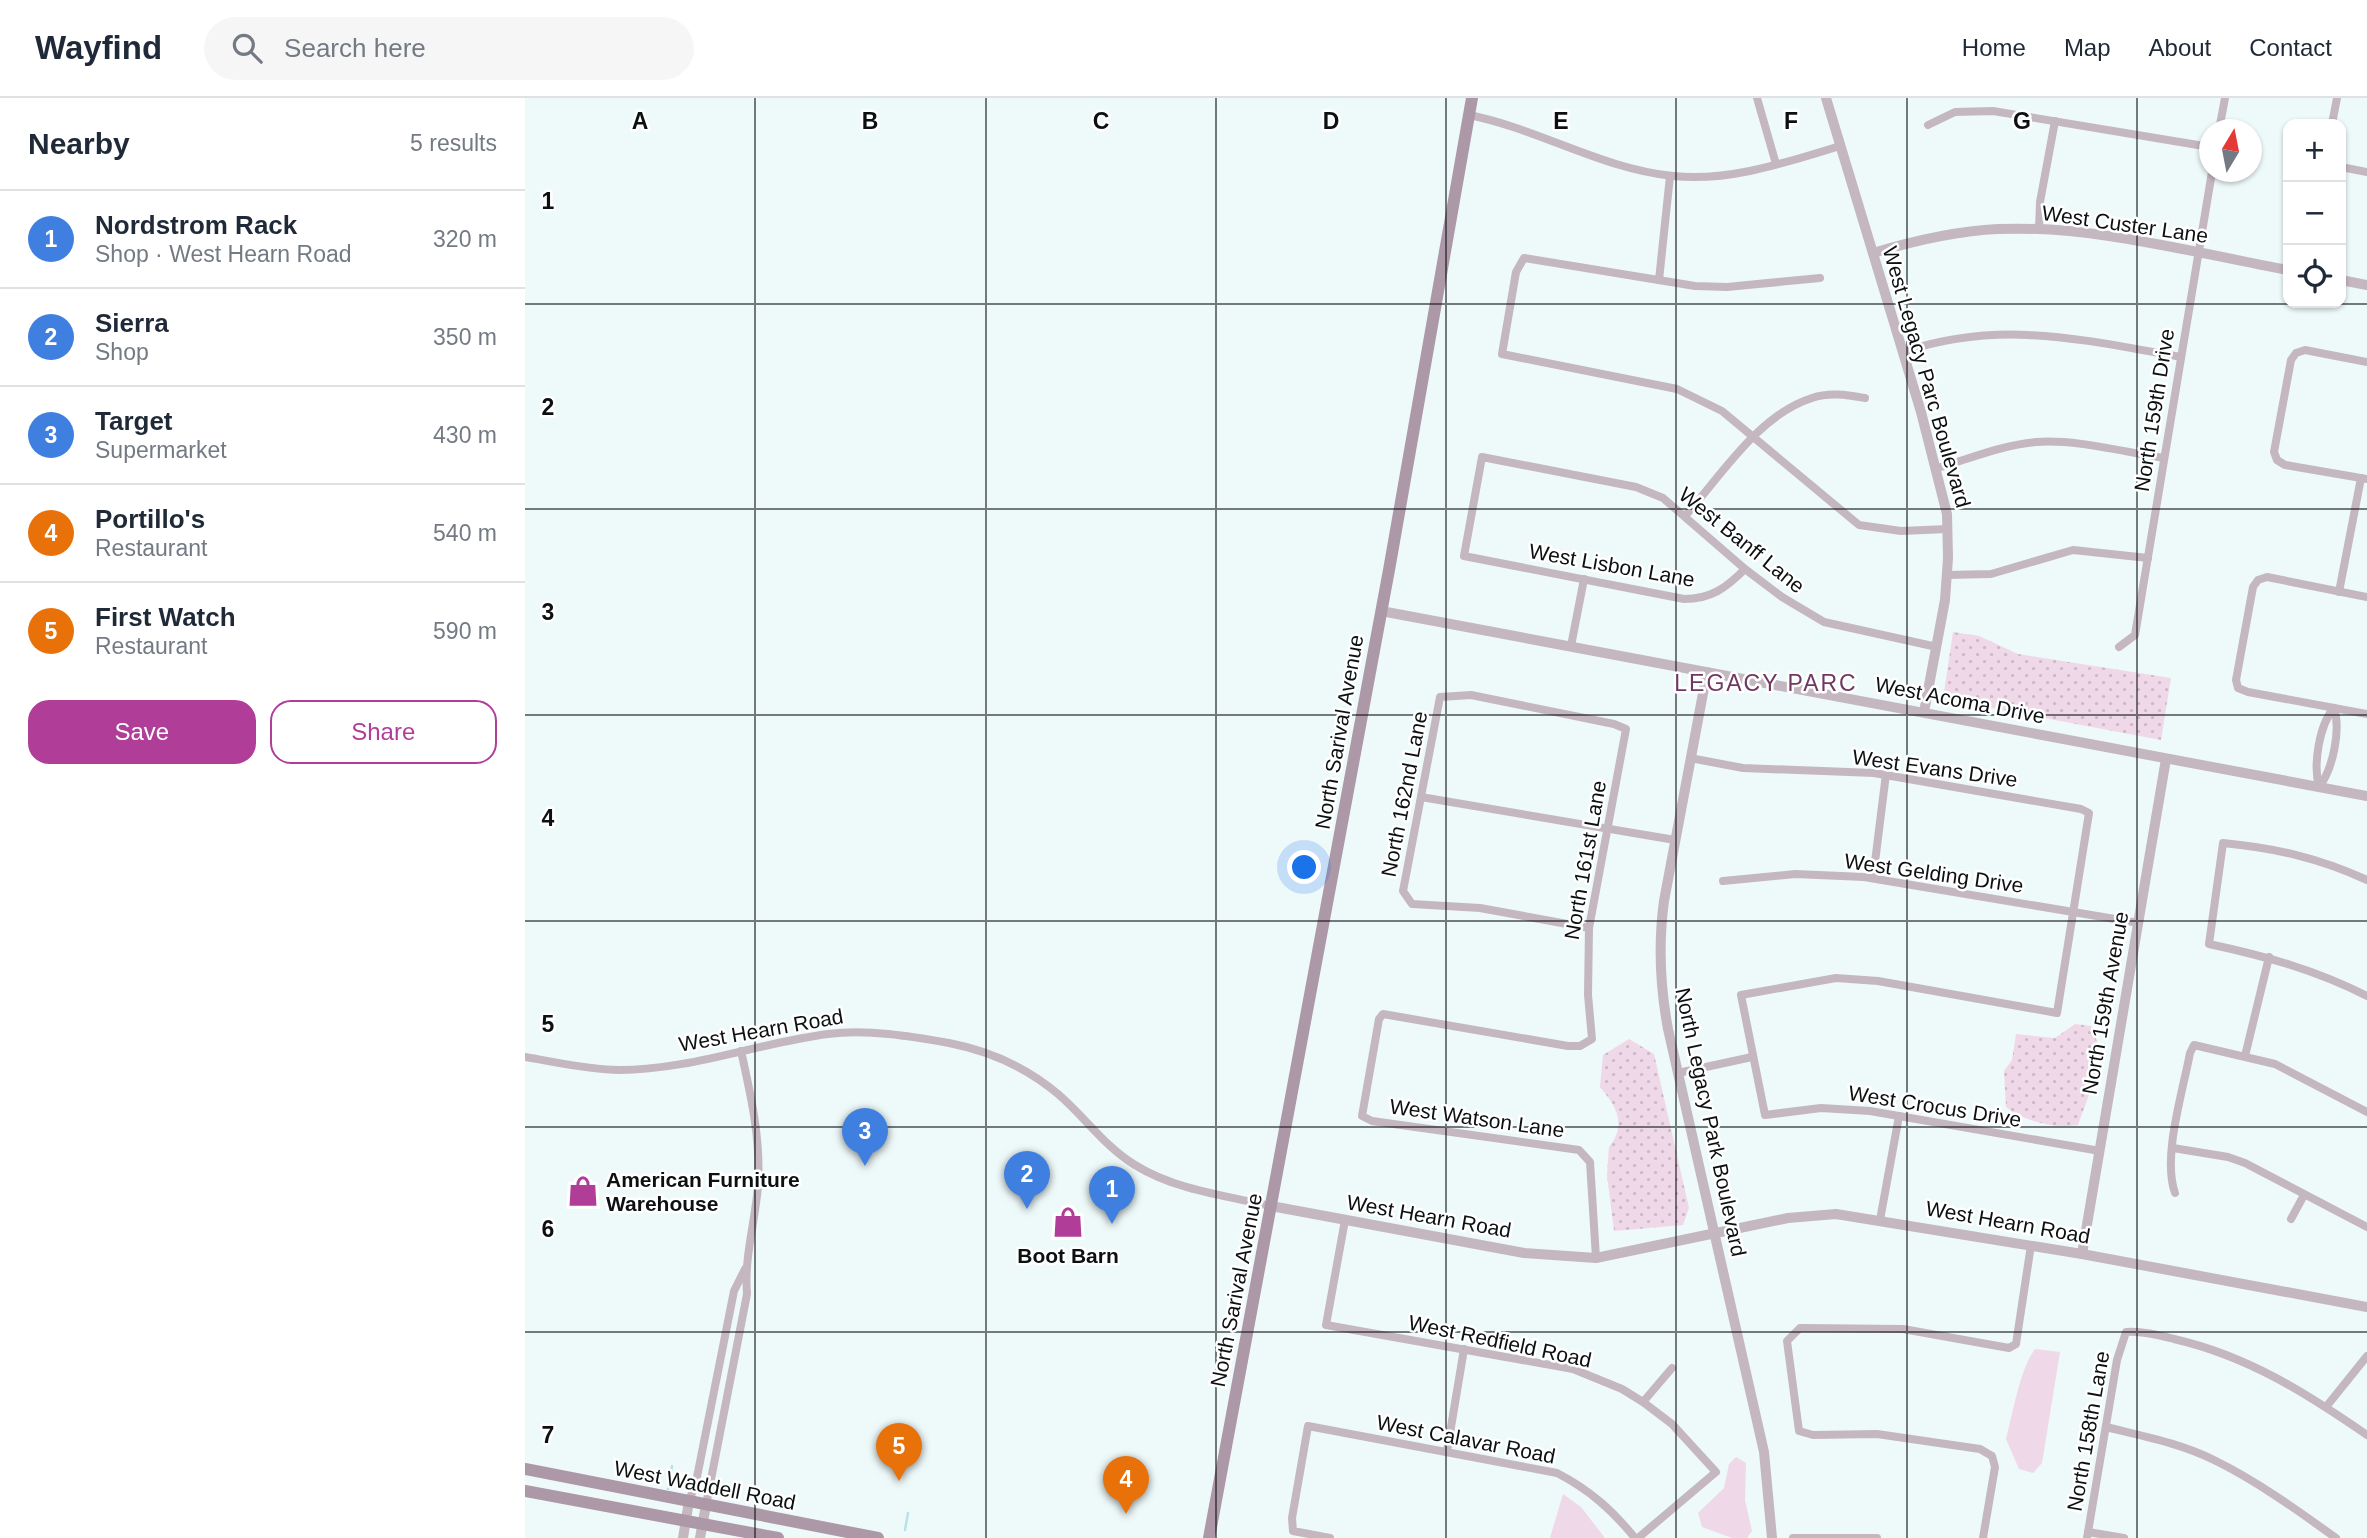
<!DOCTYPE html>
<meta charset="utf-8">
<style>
:root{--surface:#fff;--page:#f6f6f7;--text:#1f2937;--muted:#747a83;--line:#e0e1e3;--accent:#b03e98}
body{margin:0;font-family:Helvetica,sans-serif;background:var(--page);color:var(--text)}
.controls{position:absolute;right:21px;top:21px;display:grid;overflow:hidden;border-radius:14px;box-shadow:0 2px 5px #0004}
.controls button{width:63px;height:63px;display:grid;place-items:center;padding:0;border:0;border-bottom:2px solid var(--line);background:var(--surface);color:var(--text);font:35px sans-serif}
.compass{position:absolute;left:1674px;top:21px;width:63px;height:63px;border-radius:50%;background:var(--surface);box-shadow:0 2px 5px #0004;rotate:10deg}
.you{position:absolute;left:780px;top:770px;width:24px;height:24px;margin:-18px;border:5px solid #fff;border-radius:50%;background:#1a73e8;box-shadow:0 0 0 10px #1a73e833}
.badge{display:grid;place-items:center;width:46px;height:46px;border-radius:50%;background:var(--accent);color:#fff;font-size:23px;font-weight:700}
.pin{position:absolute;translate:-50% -58px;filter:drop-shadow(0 2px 4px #0008)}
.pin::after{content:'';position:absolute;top:37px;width:24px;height:21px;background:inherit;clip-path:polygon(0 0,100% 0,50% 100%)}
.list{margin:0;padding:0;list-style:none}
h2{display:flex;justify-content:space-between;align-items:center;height:91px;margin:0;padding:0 28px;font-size:30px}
h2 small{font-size:23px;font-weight:400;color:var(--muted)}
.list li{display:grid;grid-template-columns:46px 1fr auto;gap:21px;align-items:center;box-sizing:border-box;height:98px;padding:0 28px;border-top:2px solid var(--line)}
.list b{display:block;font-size:26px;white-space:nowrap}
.list p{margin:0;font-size:23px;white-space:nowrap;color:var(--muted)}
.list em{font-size:23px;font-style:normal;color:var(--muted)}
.actions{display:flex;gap:14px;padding:21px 28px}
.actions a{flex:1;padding:16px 0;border:2px solid var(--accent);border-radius:21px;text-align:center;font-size:24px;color:var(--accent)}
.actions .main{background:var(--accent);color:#fff}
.icon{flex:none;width:38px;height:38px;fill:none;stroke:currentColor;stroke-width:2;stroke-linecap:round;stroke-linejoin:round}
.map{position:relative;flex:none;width:1842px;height:1440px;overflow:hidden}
header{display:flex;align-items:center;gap:42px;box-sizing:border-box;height:98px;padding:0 35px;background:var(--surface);border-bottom:2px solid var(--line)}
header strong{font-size:33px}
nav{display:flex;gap:38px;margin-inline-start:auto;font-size:24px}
.search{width:490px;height:63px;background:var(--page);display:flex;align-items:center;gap:18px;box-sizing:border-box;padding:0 24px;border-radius:38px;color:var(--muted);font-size:26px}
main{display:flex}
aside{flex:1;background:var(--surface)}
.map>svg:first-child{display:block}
.grass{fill:#efd8e8}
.park{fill:url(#park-dots)}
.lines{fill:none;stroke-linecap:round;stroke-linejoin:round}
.stream{stroke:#b7e3e7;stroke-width:2.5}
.minor{stroke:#c5b7c0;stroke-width:8}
.tertiary{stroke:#c5b7c0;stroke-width:10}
.secondary{stroke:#ac98a6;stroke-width:12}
.grid{fill:none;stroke:#0c1010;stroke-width:2;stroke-opacity:0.55}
.labels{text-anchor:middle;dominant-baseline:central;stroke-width:5;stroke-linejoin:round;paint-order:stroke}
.street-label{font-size:21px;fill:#0c1010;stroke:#fff}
.poi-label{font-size:21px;font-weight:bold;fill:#0c1010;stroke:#fff;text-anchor:start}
.neighbourhood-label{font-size:23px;letter-spacing:2px;fill:#703763;stroke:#fff}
.grid-label{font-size:23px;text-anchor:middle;font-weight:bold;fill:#0c1010;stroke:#fff;stroke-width:5;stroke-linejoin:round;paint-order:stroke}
</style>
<header>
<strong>Wayfind</strong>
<div class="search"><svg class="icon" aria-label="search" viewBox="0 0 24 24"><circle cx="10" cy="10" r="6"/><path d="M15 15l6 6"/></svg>Search here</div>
<nav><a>Home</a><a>Map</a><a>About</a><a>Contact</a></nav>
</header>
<main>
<aside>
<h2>Nearby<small>5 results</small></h2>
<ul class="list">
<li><span class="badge" style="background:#3f7fe0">1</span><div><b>Nordstrom Rack</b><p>Shop · West Hearn Road</p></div><em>320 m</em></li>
<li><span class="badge" style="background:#3f7fe0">2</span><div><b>Sierra</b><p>Shop</p></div><em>350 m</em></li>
<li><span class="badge" style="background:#3f7fe0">3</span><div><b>Target</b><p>Supermarket</p></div><em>430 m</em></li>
<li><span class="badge" style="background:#e8710a">4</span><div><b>Portillo's</b><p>Restaurant</p></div><em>540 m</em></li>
<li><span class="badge" style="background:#e8710a">5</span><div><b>First Watch</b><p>Restaurant</p></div><em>590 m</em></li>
</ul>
<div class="actions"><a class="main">Save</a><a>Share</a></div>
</aside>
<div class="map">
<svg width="1842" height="1440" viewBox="0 0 1842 1440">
<defs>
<pattern id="park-dots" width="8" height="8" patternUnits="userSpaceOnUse" patternTransform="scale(1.75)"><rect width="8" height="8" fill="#efd8e8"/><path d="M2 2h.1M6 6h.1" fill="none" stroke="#ccb8c6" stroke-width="1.8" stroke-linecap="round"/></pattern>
</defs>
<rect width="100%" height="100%" fill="#eef9fa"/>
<!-- grass -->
<g class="grass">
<path d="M1510,1251L1535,1254L1517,1365L1508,1375L1494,1371L1481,1341C1488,1314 1495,1271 1510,1251Z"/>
<path d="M1211,1359L1221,1365L1220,1402L1227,1433L1222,1440H1207L1177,1429L1173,1415L1199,1390L1204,1366Z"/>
<path d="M1038,1396L1056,1409L1080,1440H1025Z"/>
</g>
<!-- park -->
<g class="park">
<path d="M1428,534L1454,538L1493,556L1646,580L1636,642L1418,601Z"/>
<path d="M1550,926L1566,928C1584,959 1563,997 1553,1027C1529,1031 1501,1024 1481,1009L1479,973L1487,962L1491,936L1530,940Z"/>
<path d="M1104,941L1129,956L1164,1110L1158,1127L1089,1133L1082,1077L1084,1049C1102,1027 1092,1009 1075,989L1078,957Z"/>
</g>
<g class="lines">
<!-- stream -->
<g class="stream">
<path d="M143,1391L147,1368"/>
<path d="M380,1432L383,1415"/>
</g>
<!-- minor -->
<g class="minor">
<path d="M1232,0L1251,66"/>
<path d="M944,17C1014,31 1077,71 1148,78C1205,84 1262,64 1315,48"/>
<path d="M1807,26L1812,0"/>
<path d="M1403,27L1430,14L1468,13L1685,49"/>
<path d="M1694,32L1700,0"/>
<path d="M1816,69L1842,74"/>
<path d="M1514,132L1515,104L1530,23"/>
<path d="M1295,180L1202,189L1170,188L999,160L991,174L977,256L1152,291L1197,313L1334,427L1376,433L1423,431"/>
<path d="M1134,182L1145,78"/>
<path d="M1378,254C1476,221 1558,242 1656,259"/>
<path d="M1842,264L1780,252L1771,255L1766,262L1749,354L1752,362L1760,367L1842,381"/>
<path d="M1412,370C1444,361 1477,347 1511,344C1552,341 1598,354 1639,360"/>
<path d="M1160,418C1196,378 1233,317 1287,300C1305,294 1322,297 1340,300"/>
<path d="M1220,471C1201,490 1186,501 1159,501L939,458L957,359L1111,389L1138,400L1220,471L1257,499L1299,524L1412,549"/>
<path d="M1422,477L1466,476L1548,452L1623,460"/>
<path d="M1814,494L1836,380"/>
<path d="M1842,499L1742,479L1733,482L1728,489L1711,582L1713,590L1723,594L1842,616"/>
<path d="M1046,548L1059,481"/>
<path d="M1594,549L1610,537L1687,74"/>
<path d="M1165,660L1218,670L1349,675L1556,711L1564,715L1532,915L1353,883L1311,880L1216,897L1240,1017L1296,1010L1345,1013L1575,1053"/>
<path d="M1794,689C1808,671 1816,632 1809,610"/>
<path d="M1794,689C1788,667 1794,627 1809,610"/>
<path d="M896,699L1150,742"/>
<path d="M1348,780L1361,676"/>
<path d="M1842,782C1794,760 1750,750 1698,745L1684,846C1740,858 1791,872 1842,898"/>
<path d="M1198,783L1270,776L1339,779L1614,825"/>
<path d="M1064,830L955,810L887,806L878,793L915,599L946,597L1089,626L1101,631L1064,830L1063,897L1067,941L1055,948H1043L858,916L854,921L837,1018L847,1023L1054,1052L1065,1064L1071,1160"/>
<path d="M1720,958L1744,859"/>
<path d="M0,959C30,964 64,972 94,972C165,972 233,945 303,936C342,931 385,938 424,945C465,953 500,968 533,996C560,1019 579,1048 610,1067C650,1092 702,1098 746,1108"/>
<path d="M1153,975L1227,959"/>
<path d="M1648,1050L1703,1059L1720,1065L1842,1129"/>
<path d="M1650,1095C1637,1059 1658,993 1665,955L1669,947L1750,966L1842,1014"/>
<path d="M1766,1121L1779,1097"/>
<path d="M820,1122L801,1227L1048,1271L1097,1291L1118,1304L1147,1326L1191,1374L1113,1440"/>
<path d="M1355,1122L1374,1018"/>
<path d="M1118,1304L1147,1270"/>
<path d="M1801,1309L1842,1258"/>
<path d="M1581,1329C1617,1338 1655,1345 1689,1362C1732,1383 1772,1412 1811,1440"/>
<path d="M922,1353L939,1251"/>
<path d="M164,1403L171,1384L209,1193L220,1171"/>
<path d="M181,1407L222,1196C219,1159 230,1125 233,1088C236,1041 226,998 216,953"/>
<path d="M1563,1434L1599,1440"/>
<path d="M805,1440L768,1433L767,1420L783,1328L1032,1375C1065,1392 1087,1412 1110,1440"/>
<path d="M1268,1440H1352"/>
<path d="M1458,1440L1470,1369L1467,1358L1455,1351L1352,1336L1288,1337L1274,1333L1262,1243L1275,1230L1378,1231L1484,1250L1491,1246L1506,1147"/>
<path d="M1562,1440L1592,1262L1601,1234C1618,1233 1633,1237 1649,1241C1723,1258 1781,1295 1842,1337"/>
</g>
<!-- tertiary -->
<g class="tertiary">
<path d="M1301,0L1396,314L1422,416L1423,460L1420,502L1399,614"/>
<path d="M1348,155C1388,143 1431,133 1473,131C1570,127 1669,155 1763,172"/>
<path d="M1816,182L1842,187"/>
<path d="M856,513L1842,698"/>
<path d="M1182,574L1139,803C1133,847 1135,888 1143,931L1239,1354L1247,1440"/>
<path d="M746,1108L999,1155L1071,1160L1263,1120L1311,1116L1557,1156L1842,1209"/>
<path d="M1557,1156L1641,661"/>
<path d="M158,1440L164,1403"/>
<path d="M175,1440L181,1407"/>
</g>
<!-- secondary -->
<g class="secondary">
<path d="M0,1371L353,1440"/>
<path d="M0,1393L253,1440"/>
<path d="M684,1440L864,472L947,0"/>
</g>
</g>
<!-- grid -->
<path class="grid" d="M230,0V1440M461,0V1440M691,0V1440M921,0V1440M1151,0V1440M1382,0V1440M1612,0V1440M0,206H1842M0,411H1842M0,617H1842M0,823H1842M0,1029H1842M0,1234H1842"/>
<!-- icons -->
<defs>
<symbol id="shop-bare" viewBox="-9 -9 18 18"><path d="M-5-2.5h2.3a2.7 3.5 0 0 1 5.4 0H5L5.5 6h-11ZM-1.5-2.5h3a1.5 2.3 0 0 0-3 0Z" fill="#b03e98" stroke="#fff" stroke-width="2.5" paint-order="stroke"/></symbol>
</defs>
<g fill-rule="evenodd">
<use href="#shop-bare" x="36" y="1071" width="44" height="44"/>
<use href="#shop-bare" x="521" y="1102" width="44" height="44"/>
</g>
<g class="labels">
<!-- street labels -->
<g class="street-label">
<text transform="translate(1600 126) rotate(8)">West Custer Lane</text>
<text transform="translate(1402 279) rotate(74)">West Legacy Parc Boulevard</text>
<text transform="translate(1629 312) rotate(-81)">North 159th Drive</text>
<text transform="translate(1217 442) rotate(39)">West Banff Lane</text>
<text transform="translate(1087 467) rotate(10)">West Lisbon Lane</text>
<text transform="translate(1435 602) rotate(11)">West Acoma Drive</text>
<text transform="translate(814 634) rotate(-80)">North Sarival Avenue</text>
<text transform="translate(1410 670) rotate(8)">West Evans Drive</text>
<text transform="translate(879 696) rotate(-79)">North 162nd Lane</text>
<text transform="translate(1060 762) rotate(-80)">North 161st Lane</text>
<text transform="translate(1409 775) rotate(8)">West Gelding Drive</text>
<text transform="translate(1580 905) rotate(-80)">North 159th Avenue</text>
<text transform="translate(236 932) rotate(-10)">West Hearn Road</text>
<text transform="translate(1410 1008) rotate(9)">West Crocus Drive</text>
<text transform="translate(952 1020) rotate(8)">West Watson Lane</text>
<text transform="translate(1186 1024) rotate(78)">North Legacy Park Boulevard</text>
<text transform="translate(904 1118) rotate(10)">West Hearn Road</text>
<text transform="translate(1483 1124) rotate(10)">West Hearn Road</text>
<text transform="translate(711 1192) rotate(-79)">North Sarival Avenue</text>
<text transform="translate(975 1243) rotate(12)">West Redfield Road</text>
<text transform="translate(1563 1333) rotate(-80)">North 158th Lane</text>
<text transform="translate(941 1341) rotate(11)">West Calavar Road</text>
<text transform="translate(180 1387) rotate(11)">West Waddell Road</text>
</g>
<!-- poi labels -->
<g class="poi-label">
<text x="81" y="1081">American Furniture<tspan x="81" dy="24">Warehouse</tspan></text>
<text x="543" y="1157" text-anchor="middle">Boot Barn</text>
</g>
<!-- neighbourhood labels -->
<g class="neighbourhood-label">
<text x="1241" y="585">LEGACY PARC</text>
</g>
</g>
<g class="grid-label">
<text x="115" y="31">A</text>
<text x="345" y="31">B</text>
<text x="576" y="31">C</text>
<text x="806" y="31">D</text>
<text x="1036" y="31">E</text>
<text x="1266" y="31">F</text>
<text x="1497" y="31">G</text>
<text x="23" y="111">1</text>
<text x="23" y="317">2</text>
<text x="23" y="522">3</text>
<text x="23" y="728">4</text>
<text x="23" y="934">5</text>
<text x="23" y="1139">6</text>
<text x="23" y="1345">7</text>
</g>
</svg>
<div class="controls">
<button>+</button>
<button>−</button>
<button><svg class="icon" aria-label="locate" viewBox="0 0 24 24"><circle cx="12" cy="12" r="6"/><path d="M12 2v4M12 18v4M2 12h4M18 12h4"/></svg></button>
</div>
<svg class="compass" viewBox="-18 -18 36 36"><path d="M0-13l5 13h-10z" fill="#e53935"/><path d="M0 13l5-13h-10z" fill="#747a83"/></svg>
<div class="you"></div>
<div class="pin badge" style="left:587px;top:1126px;background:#3f7fe0">1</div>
<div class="pin badge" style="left:502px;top:1111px;background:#3f7fe0">2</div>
<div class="pin badge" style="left:340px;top:1068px;background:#3f7fe0">3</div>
<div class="pin badge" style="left:601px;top:1416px;background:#e8710a">4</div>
<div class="pin badge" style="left:374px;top:1383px;background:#e8710a">5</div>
</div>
</main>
